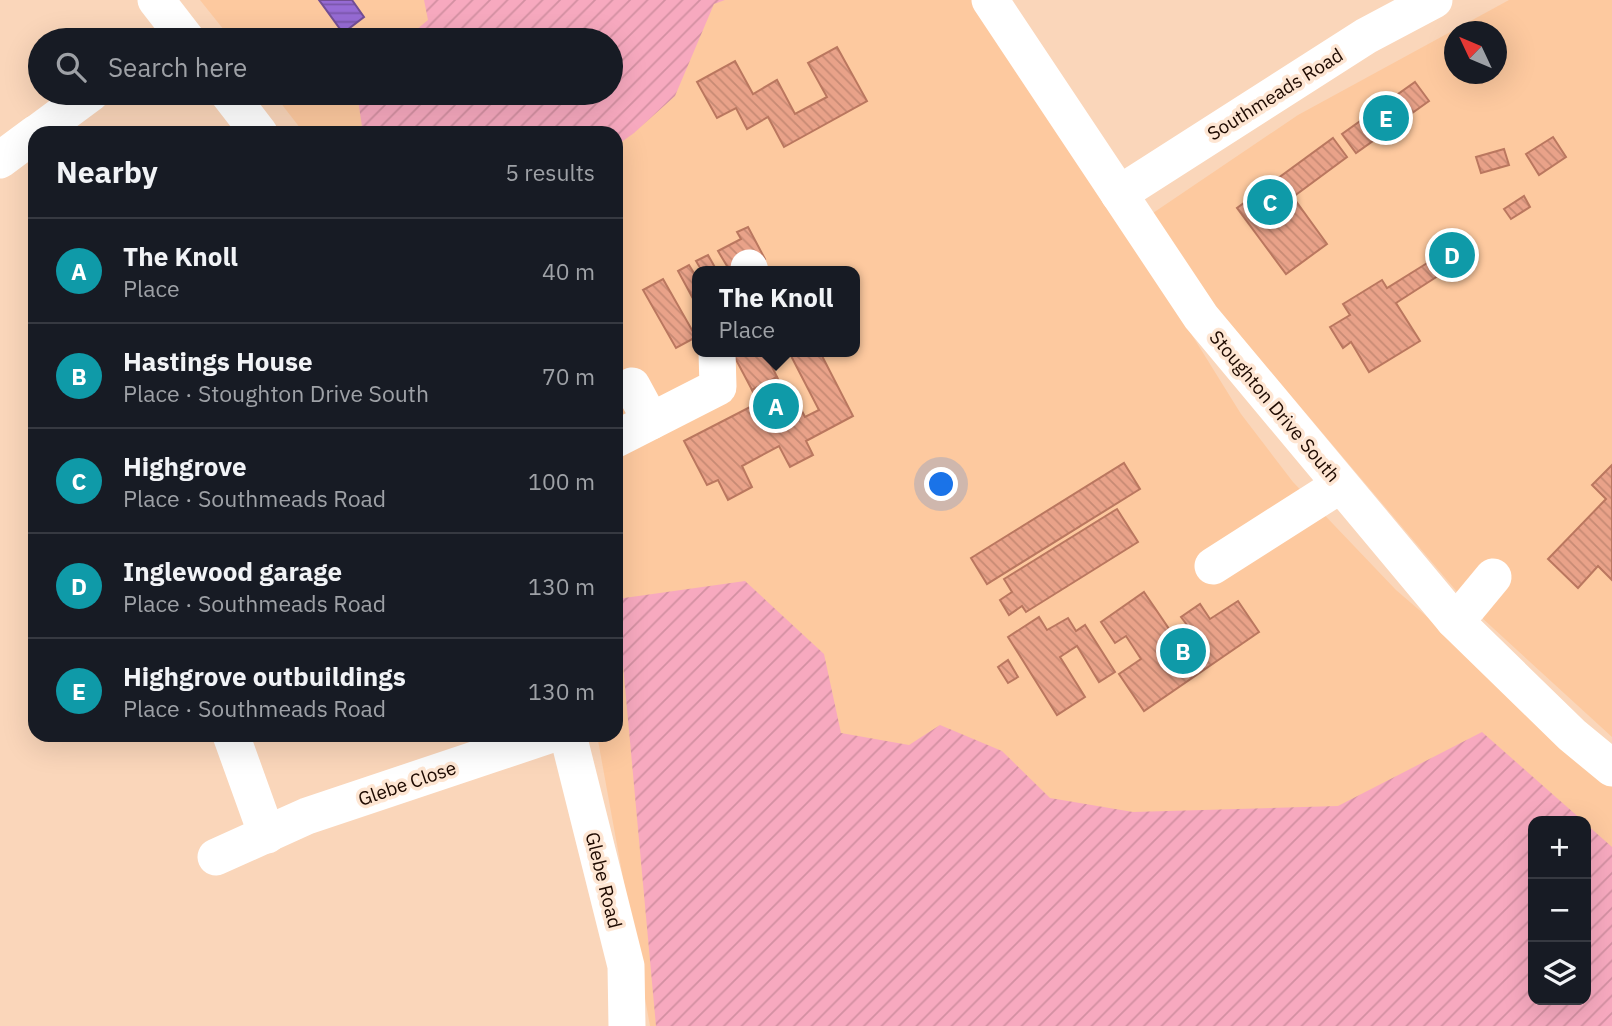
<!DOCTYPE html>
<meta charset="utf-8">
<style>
:root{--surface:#171b24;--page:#242831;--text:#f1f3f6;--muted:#9ea1a6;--line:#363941;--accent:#2071a2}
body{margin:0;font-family:"IBM Plex Sans",sans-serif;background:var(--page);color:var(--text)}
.controls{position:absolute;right:21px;bottom:21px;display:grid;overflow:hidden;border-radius:14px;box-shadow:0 7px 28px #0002}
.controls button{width:63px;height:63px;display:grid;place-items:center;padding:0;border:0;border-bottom:2px solid var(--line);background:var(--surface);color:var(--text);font:35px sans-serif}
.compass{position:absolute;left:1444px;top:21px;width:63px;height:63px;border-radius:50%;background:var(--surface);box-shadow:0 7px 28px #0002;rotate:314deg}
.you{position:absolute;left:942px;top:485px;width:24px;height:24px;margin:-18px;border:5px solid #fff;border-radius:50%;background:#1a73e8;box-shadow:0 0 0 10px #1a73e833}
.badge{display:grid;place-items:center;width:46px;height:46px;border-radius:50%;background:var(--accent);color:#fff;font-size:23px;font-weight:700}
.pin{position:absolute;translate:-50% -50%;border:4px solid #fff;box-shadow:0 2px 7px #0006}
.popup{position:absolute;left:692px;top:266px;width:168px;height:91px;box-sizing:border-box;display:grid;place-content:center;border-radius:14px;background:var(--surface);filter:drop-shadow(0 2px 5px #0005);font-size:23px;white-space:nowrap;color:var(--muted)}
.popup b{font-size:26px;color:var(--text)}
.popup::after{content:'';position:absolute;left:50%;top:100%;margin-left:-14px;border:14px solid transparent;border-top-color:var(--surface)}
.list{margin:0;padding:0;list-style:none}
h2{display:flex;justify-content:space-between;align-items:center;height:91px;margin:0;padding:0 28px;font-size:30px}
h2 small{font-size:23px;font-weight:400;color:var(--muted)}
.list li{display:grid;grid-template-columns:46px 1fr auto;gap:21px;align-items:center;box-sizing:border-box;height:105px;padding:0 28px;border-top:2px solid var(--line)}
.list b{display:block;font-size:26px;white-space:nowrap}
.list p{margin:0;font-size:23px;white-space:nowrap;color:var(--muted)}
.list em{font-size:23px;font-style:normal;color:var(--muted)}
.icon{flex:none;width:38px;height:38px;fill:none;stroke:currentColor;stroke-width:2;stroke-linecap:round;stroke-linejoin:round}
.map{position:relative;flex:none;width:1612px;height:1026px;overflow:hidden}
.search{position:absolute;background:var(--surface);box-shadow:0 7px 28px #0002;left:28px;top:28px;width:595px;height:77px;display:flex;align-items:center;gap:18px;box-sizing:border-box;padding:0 24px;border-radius:38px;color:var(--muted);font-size:26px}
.panel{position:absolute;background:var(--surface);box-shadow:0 7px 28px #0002;left:28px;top:126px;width:595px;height:616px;border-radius:21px}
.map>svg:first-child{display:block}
.built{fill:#fdc99f;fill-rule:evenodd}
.garden{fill:url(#garden-furrows)}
.water{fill:url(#water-rules);stroke:#724e94;stroke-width:2}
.building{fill:url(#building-back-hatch);stroke:#ba775f;stroke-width:2}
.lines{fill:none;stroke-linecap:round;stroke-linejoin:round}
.minor{stroke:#fff;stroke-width:37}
.labels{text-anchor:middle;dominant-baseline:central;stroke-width:7;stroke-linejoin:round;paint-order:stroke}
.street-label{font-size:19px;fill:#1e0a00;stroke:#fee6d3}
</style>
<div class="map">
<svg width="1612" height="1026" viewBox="0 0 1612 1026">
<defs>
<pattern id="garden-furrows" width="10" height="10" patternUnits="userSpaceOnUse" patternTransform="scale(1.75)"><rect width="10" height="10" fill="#f7a9bf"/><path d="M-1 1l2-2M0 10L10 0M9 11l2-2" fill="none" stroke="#d390a2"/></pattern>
<pattern id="water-rules" width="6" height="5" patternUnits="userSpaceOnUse" patternTransform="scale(1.75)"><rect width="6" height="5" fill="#966bd4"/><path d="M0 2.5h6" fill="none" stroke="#7a56aa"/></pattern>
<pattern id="building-back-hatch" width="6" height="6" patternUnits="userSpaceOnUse" patternTransform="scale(1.75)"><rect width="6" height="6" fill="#e9a289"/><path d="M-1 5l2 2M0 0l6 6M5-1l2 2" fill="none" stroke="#c78a74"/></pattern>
</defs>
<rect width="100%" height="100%" fill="#fad6ba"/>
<!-- built -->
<g class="built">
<path d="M200,0H984L1241,414L1293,482L1396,590L1612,776V1026H650L597,735H616V133H304L273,93H611V40H232ZM697,271H855V352H697ZM1533,821H1586V1000H1533Z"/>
<path d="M1509,0H1612V737L1469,606L1215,306L1153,213L1298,115ZM1454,32H1496V74H1454Z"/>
</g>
<!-- garden -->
<g class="garden">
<path d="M424,0H725L714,4L675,96L634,133L616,146V133H363L357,93H611V40H404L428,20Z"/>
<path d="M745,581L824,654L841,733L909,745L940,725L1002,751L1050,798L1133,812L1338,806L1482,732L1583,821H1533V1000H1586V824L1612,847V1026H656L617,599Z"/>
</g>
<!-- water -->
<path class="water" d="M319,0H352L364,17L343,33Z"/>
<!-- building -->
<g class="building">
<path d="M837,47L867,101L784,147L768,117L747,129L736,108L717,118L697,82L735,61L753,94L777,80L795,114L827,97L808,63Z"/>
<path d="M1415,82L1429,101L1356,153L1342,134Z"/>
<path d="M1553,137L1566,157L1539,175L1526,154Z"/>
<path d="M1333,138L1347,157L1293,197L1327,244L1286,274L1237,208Z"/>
<path d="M1504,149L1509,165L1481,173L1476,157Z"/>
<path d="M1524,196L1530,207L1511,219L1504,209Z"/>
<path d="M748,227L765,259L743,271H730L718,251L741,239L737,232Z"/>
<path d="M1455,235L1471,259L1449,274L1433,250Z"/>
<path d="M708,255L717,271H702L696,261Z"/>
<path d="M1432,260L1441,274L1396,303L1420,341L1369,372L1351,342L1343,348L1330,327L1350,315L1343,304L1382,280L1387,288Z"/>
<path d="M689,265L697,278V306L678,271Z"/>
<path d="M663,279L696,337L676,348L643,290Z"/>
<path d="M732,352H765L777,377L752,390Z"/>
<path d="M789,352H820L853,416L806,441L813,455L790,467L779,446L742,466L752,487L728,500L718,480L707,485L684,441L758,403L752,390L777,377L785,392L791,389L805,417L819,410Z"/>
<path d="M1124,463L1140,489L987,584L971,558Z"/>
<path d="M1612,465V580L1598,566L1578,588L1548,559L1606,499L1592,485Z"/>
<path d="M1117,509L1138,542L1026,612L1022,606L1009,615L1000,600L1012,592L1004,579Z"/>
<path d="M1144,592L1176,639L1190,629L1181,617L1200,604L1210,619L1238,601L1259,632L1144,711L1119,674L1141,659L1126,636L1115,643L1101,622Z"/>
<path d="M1039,617L1047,630L1068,618L1076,631L1085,625L1115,672L1099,682L1077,646L1060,657L1085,697L1057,715L1008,637Z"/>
<path d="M1008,660L1018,677L1008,683L998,667Z"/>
</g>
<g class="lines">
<!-- minor -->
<g class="minor">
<path d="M156,0L187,40"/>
<path d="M990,0L1201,317L1454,620L1572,735L1612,768"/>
<path d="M228,93L259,133"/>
<path d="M37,133L91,93"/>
<path d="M0,160L35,134"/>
<path d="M1119,194L1366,36L1434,0"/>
<path d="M749,268L750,271"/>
<path d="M632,386L651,421"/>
<path d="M616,439L718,387L717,352"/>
<path d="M1213,566L1340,485"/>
<path d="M1454,620L1469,606L1493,577"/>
<path d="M231,735L267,835"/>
<path d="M568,735L626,966L627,1026"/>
<path d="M216,857L307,816L549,735"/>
</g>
</g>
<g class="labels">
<!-- street labels -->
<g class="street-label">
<text transform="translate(1275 94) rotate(-32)">Southmeads Road</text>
<text transform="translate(1275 406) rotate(50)">Stoughton Drive South</text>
<text transform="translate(407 783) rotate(-19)">Glebe Close</text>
<text transform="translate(604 880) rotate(76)">Glebe Road</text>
</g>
</g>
</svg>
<div class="controls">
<button>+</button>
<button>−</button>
<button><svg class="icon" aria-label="layers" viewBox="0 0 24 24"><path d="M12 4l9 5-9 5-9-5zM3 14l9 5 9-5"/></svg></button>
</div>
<svg class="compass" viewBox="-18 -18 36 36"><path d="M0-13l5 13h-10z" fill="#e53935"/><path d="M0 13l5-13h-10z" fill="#9ea1a6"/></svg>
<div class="you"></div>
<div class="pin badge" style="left:776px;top:406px;background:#0f9aa8">A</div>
<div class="popup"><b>The Knoll</b>Place</div>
<div class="pin badge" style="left:1183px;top:651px;background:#0f9aa8">B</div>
<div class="pin badge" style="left:1270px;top:202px;background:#0f9aa8">C</div>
<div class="pin badge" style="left:1452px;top:255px;background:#0f9aa8">D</div>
<div class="pin badge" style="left:1386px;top:118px;background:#0f9aa8">E</div>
<div class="search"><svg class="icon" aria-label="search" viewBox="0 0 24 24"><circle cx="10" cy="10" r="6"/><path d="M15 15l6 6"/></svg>Search here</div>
<section class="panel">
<h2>Nearby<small>5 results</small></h2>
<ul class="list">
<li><span class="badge" style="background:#0f9aa8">A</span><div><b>The Knoll</b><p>Place</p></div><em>40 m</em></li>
<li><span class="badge" style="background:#0f9aa8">B</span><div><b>Hastings House</b><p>Place · Stoughton Drive South</p></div><em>70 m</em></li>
<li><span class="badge" style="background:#0f9aa8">C</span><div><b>Highgrove</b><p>Place · Southmeads Road</p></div><em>100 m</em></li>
<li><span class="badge" style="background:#0f9aa8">D</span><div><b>Inglewood garage</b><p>Place · Southmeads Road</p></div><em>130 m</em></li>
<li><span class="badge" style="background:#0f9aa8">E</span><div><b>Highgrove outbuildings</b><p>Place · Southmeads Road</p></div><em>130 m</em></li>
</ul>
</section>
</div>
